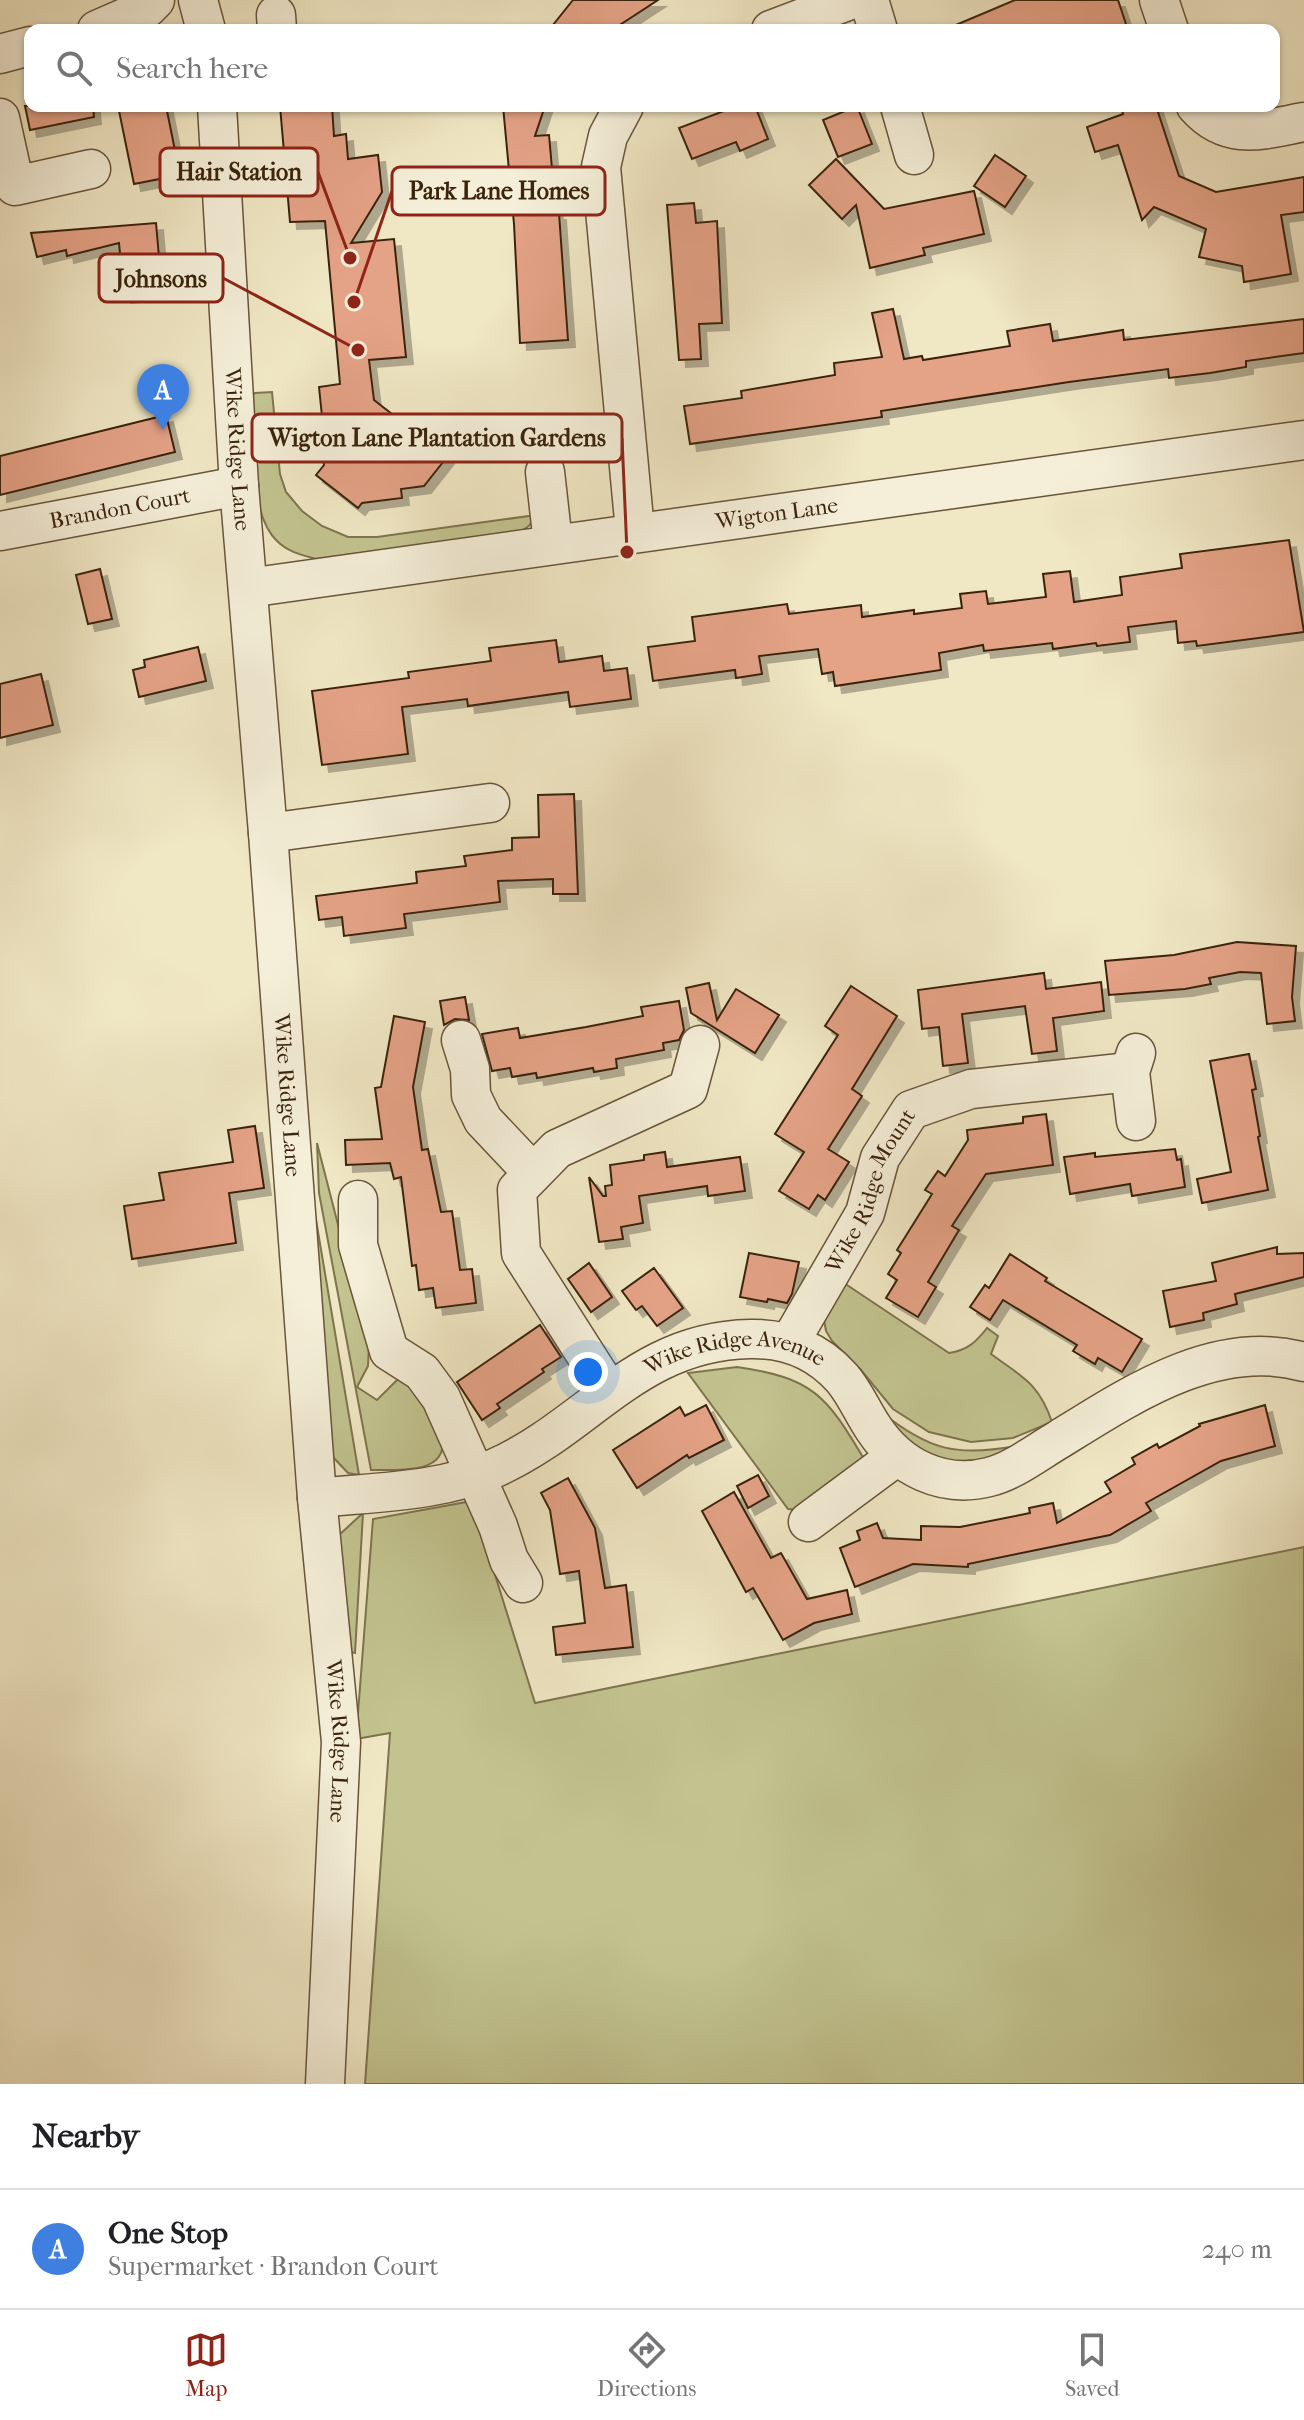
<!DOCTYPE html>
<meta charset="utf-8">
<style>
:root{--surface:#fff;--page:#f6f6f6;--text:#202124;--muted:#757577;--line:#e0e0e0;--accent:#8f2418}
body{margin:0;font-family:"IM FELL French Canon",serif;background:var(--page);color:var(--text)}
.you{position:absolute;left:588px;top:1372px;width:28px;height:28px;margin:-20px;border:6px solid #fff;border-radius:50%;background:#1a73e8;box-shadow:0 0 0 12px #1a73e833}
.badge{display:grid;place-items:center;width:52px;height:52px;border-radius:50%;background:var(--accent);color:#fff;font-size:26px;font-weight:700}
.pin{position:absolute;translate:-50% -66px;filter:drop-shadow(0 2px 4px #0008)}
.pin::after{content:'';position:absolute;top:42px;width:28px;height:24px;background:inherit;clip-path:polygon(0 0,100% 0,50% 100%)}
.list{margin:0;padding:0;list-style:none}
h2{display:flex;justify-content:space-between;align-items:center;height:104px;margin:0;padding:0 32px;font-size:34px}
h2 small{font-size:26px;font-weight:400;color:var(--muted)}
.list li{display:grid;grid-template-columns:52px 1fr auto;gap:24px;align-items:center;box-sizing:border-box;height:120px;padding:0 32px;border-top:2px solid var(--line)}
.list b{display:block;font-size:30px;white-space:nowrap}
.list p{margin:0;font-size:26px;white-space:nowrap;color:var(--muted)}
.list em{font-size:26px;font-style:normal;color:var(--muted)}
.icon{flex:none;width:44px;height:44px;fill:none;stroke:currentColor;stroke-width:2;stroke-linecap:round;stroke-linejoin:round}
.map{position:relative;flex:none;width:1304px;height:2084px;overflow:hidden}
.search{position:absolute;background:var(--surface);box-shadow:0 2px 6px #0004;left:24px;right:24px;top:24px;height:88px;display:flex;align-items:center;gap:20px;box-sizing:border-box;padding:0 28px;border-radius:16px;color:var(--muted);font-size:30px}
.sheet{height:224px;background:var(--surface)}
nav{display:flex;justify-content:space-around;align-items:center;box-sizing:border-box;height:112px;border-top:2px solid var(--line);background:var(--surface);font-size:22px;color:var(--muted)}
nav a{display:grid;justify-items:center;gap:4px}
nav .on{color:var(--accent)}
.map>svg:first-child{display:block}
.green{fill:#c2c38f;stroke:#7e744e;stroke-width:2}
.building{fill:#e4a286;stroke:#3b240c;stroke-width:2;filter:url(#shadow)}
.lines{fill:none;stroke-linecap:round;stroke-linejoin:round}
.minor-casing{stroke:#68553a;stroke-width:41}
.minor{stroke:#f5efd9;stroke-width:38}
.labels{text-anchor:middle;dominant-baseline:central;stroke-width:8;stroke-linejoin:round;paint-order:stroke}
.street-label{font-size:22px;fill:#3b240c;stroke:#f5efd9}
.leader{fill:none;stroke:#8f2418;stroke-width:3}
.callout-dot{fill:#8f2418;stroke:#f5efd9;stroke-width:3}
.callout{fill:#f5efd9;stroke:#8f2418;stroke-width:3}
.callout-label{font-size:24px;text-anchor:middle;font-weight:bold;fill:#3b240c}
</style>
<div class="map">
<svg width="1304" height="2084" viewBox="0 0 1304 2084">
<defs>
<filter id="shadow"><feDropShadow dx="7" dy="7" stdDeviation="0" flood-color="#0004"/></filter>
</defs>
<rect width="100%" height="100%" fill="#f0e7c4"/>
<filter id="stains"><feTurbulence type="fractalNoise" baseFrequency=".0025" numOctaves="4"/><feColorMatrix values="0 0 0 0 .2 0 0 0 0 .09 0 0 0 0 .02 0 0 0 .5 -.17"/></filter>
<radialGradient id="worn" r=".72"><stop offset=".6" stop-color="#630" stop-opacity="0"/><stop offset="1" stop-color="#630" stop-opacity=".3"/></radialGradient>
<!-- green -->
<g class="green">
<path d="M272,392L280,474L286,492L302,511L322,526L348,537H377L536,515C532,524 528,528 519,532L316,559C302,555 288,552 277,541C248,514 253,435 251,397L255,393Z"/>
<path d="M317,1143L369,1345L368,1366L357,1387L377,1400L398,1379L410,1380L443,1440C445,1476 397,1469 371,1470L319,1193Z"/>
<path d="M313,1202L359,1475L348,1473L331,1455Z"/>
<path d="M841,1281L949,1353C968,1350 976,1342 987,1328L998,1336L991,1354C1022,1377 1039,1383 1052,1422L1013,1438L971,1442L929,1432L893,1409L861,1370L832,1341L826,1331L824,1320Z"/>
<path d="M737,1367C813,1378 826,1395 864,1459L798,1510L788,1509L688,1373Z"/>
<path d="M881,1412C929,1450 956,1457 1016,1446C987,1462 944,1474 915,1450C902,1440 892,1424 881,1412Z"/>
<path d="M472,1501L535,1703L1304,1547V2084H365L390,1733L356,1739L373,1519Z"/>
<path d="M363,1513L355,1653L346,1651L339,1535Z"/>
</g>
<!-- building -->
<g class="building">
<path d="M573,0H658L612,30H549Z"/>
<path d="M1015,0H1118L1128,30H944Z"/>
<path d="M25,106H93L94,117L30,130Z"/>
<path d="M118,106H166L180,175L134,184Z"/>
<path d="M280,106H332L334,136L346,134L348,159L378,155L382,192L351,243L394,239L406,357L369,360L374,400L447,457L424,486L401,489L402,498L362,503L358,508L316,475L324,465L319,427L323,426L319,387L340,384L325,221L290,222Z"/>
<path d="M503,106H545L535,136L549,135L556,213H559L568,340L520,343L514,224Z"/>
<path d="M722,106H755L768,139L740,151L736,142L692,159L679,128L724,111Z"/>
<path d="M857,106L872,144L838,157L823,120Z"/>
<path d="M1121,106H1156L1179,176L1216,192L1304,177V212L1281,215L1291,274L1244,282L1242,266L1199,257L1206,229L1154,207L1142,220L1118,145L1095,152L1087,127L1123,114Z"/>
<path d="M995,155L1026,176L1005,207L974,186Z"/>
<path d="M836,159L884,209L974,191L984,234L923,248L925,255L870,268L856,205L842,219L809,185Z"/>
<path d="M694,203L696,223L717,221L722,323L699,324L701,359L679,360L667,205Z"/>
<path d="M156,223L161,280L156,281L157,293L124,296L119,243L67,256L66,250L37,257L31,233Z"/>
<path d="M893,309L904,359L922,356L923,360L1010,346L1007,331L1050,324L1053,341L1123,330L1124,340L1304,319V353L1246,361V367L1210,373L1169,378L1168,369L1069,382L881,411L882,417L690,444L684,406L742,398L741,391L835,375L834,363L882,357L872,313Z"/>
<path d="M166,415L175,452L0,495V456Z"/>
<path d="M1289,540L1304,632L1197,646L1196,641L1178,643L1176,621L1128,627L1130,642L1097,646L1096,643L1053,649L1052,643L984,651L983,645L939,653L941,670L835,686L833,672L822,674L818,649L759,656L762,674L736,678L735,670L653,681L648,647L695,641L692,617L787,604L789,614L861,605L862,617L914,610V614L962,608L960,594L986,591L988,604L1046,597L1043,574L1070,571L1074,602L1122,595L1120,577L1182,568L1180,554Z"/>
<path d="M100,569L112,619L88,624L76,575Z"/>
<path d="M556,640L559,662L602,656L604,671L627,668L631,699L570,707L568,692L468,706L467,699L402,707L408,754L322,765L312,691L409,678L408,672L491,661L489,648Z"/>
<path d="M198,647L206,681L139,697L133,670L145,667L144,660Z"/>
<path d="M41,674L53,725L0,738V684Z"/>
<path d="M574,794L578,894H553V879L498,881L500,902L404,914L406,928L344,936L342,917L319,920L316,896L417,883L416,872L466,866L464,856L512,850V838L539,837L538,795Z"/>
<path d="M1237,942L1296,946L1292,997L1295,1021L1267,1024L1261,973L1240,972L1209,978L1211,984L1185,989L1109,995L1105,961L1174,955Z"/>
<path d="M1044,973L1046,989L1101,982L1104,1011L1053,1018L1057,1051L1032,1054L1025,1006L962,1014L968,1063L943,1066L939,1027L922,1029L918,990Z"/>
<path d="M709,983L717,1020L736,989L779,1015L755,1053L691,1013L686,988Z"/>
<path d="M851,986L897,1016L852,1089L862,1096L828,1149L849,1162L825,1200L818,1195L809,1209L779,1191L804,1152L775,1134L838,1035L825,1026Z"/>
<path d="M465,997L469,1020L455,1019L444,1025L440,1001Z"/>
<path d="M679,1001L684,1030L679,1040L663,1043L664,1050L616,1059L617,1068L594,1072L593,1068L537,1078L536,1073L512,1077L510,1068L492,1071L482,1034L518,1028L520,1038L586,1027L643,1016L641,1007Z"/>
<path d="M394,1016L425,1022L413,1087L422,1150L428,1149L441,1212L452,1211L460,1270L472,1269L476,1303L436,1308L433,1288L419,1290L416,1265L412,1266L401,1177L394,1179L390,1163L346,1165L345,1140L382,1139L375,1088L381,1087Z"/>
<path d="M1249,1054L1256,1089L1252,1090L1260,1136L1258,1137L1268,1190L1202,1203L1197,1179L1231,1172L1210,1061Z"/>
<path d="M1046,1114L1053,1165L986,1174L952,1226L959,1230L928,1282L936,1287L918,1317L886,1298L897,1280L888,1274L901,1253L897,1250L932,1194L925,1190L938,1171L945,1176L968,1140L967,1130L1023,1123V1117Z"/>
<path d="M255,1126L264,1188L229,1193L236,1243L132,1259L124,1206L164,1200L159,1173L233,1162L228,1130Z"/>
<path d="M1175,1149L1177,1160L1181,1159L1185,1187L1132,1196L1130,1184L1070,1194L1064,1157L1095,1153V1157Z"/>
<path d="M665,1152L667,1167L740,1157L745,1191L708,1196L707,1186L639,1196L643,1223L621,1227L623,1239L599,1242L589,1177L603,1196H606L605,1186L612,1185L610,1165L644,1160V1155Z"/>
<path d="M1277,1247V1254L1304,1253V1277L1235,1294L1237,1304L1203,1313L1204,1320L1170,1327L1163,1291L1216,1281L1212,1263Z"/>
<path d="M749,1253L799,1262L792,1294L787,1303L768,1299L767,1302L740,1297Z"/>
<path d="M1010,1254L1047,1278L1045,1281L1142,1339L1122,1372L1098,1358L1095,1364L1073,1351L1077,1345L1003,1300L990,1320L970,1307L985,1285L989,1288Z"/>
<path d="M589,1263L612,1297L591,1312L568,1279Z"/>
<path d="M654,1268L683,1308L657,1326L642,1306L636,1310L622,1291Z"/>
<path d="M540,1325L561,1357L542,1369L544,1372L497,1404L500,1408L482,1420L457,1382Z"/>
<path d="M706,1405L724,1440L689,1458L687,1455L637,1488L613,1450L680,1407L685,1416Z"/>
<path d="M1265,1405L1275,1446L1221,1461L1146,1503L1151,1511L1110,1535L968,1564V1567L913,1564L855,1587L840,1548L860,1540L857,1531L877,1523L883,1538L921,1540V1526L960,1527L1030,1513L1029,1508L1053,1503L1057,1523L1111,1492L1105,1482L1135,1464L1132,1458L1157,1444L1159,1448L1200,1426L1199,1424Z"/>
<path d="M758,1475L769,1496L748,1508L737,1486Z"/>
<path d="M568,1478L595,1528L605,1588L626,1585L633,1647L556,1655L553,1627L585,1623L579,1571L560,1574L550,1510L541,1493Z"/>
<path d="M734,1492L771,1558L781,1553L807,1599L847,1590L852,1614L814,1623L783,1640L753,1588L746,1592L702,1511Z"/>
</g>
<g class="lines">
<defs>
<g id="minor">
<path d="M198,0L206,30"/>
<path d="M869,0L878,30"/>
<path d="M1159,0L1169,30"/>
<path d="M276,15L277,30"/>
<path d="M97,30L147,8L155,0"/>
<path d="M771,30L850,0"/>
<path d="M0,54L30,46"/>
<path id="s1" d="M217,106L239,486L268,833L317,1498L341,1742L325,2084"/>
<path d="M624,106L608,136L601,167L635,531"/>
<path d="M900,106L914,155"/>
<path d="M1196,106C1228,142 1262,130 1304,122"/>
<path d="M0,118L15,186L91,169"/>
<path d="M545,472L553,543"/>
<path id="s2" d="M0,531L239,486"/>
<path id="s3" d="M248,588C600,536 952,491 1304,440"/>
<path d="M268,833L490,803"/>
<path d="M461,1040L470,1069L471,1095L483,1120L533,1173"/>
<path d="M1136,1053L1130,1072L1136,1121"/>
<path d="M358,1200V1245L389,1351L422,1372L441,1398L498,1526L509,1560L523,1583"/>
<path id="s4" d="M790,1342L865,1213L880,1158L911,1110L971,1089L1130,1072"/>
<path d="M609,1391L521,1253L517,1190L557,1149L688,1089L700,1045"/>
<path id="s5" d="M317,1498C376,1492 440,1492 495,1468C589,1426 637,1341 750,1339C786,1338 818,1351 842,1378C855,1393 863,1413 874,1429C899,1467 943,1489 989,1477C1013,1471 1036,1453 1058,1440C1129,1396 1216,1337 1304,1362"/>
<path d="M808,1522L897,1456"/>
</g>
</defs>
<!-- minor casing -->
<use href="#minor" class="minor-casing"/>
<!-- minor -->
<use href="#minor" class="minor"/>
</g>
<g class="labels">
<!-- street labels -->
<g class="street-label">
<text stroke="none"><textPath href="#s1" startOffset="344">Wike Ridge Lane</textPath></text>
<text stroke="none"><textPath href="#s2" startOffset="122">Brandon Court</textPath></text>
<text stroke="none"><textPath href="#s3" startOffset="534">Wigton Lane</textPath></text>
<text stroke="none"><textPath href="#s1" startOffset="992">Wike Ridge Lane</textPath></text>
<text stroke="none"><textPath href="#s4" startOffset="172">Wike Ridge Mount</textPath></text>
<text stroke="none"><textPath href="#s5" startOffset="456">Wike Ridge Avenue</textPath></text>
<text stroke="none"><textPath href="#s1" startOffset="1640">Wike Ridge Lane</textPath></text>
</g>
</g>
<!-- callouts -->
<path class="leader" d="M350 258L318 172M354 302L392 191M358 350L223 278M627 552L622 438"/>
<g class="callout-dot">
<circle cx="350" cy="258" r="8"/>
<circle cx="354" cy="302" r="8"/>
<circle cx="358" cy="350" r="8"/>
<circle cx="627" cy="552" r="8"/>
</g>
<g class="callout">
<rect x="160" y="148" width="158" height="48" rx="8"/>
<rect x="392" y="167" width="213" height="48" rx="8"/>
<rect x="99" y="254" width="124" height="48" rx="8"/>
<rect x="252" y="414" width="370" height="48" rx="8"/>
</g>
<g class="callout-label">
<text x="239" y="180">Hair Station</text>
<text x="499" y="199">Park Lane Homes</text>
<text x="161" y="287">Johnsons</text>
<text x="437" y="446">Wigton Lane Plantation Gardens</text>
</g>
<rect width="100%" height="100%" filter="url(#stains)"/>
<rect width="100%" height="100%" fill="url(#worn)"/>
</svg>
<div class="you"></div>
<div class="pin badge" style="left:163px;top:430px;background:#3f7fe0">A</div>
<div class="search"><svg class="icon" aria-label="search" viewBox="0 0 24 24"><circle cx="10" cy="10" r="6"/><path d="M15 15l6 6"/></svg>Search here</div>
</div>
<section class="sheet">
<h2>Nearby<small></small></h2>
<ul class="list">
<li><span class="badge" style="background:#3f7fe0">A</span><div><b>One Stop</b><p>Supermarket · Brandon Court</p></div><em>240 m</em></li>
</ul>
</section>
<nav>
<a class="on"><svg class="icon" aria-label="map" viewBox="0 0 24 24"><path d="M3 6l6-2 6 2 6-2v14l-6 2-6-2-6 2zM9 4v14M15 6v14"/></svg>Map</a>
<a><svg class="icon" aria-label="directions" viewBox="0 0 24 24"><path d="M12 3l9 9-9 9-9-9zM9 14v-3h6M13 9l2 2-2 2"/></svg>Directions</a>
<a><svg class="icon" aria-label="saved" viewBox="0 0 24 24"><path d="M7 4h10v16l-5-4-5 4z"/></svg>Saved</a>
</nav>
